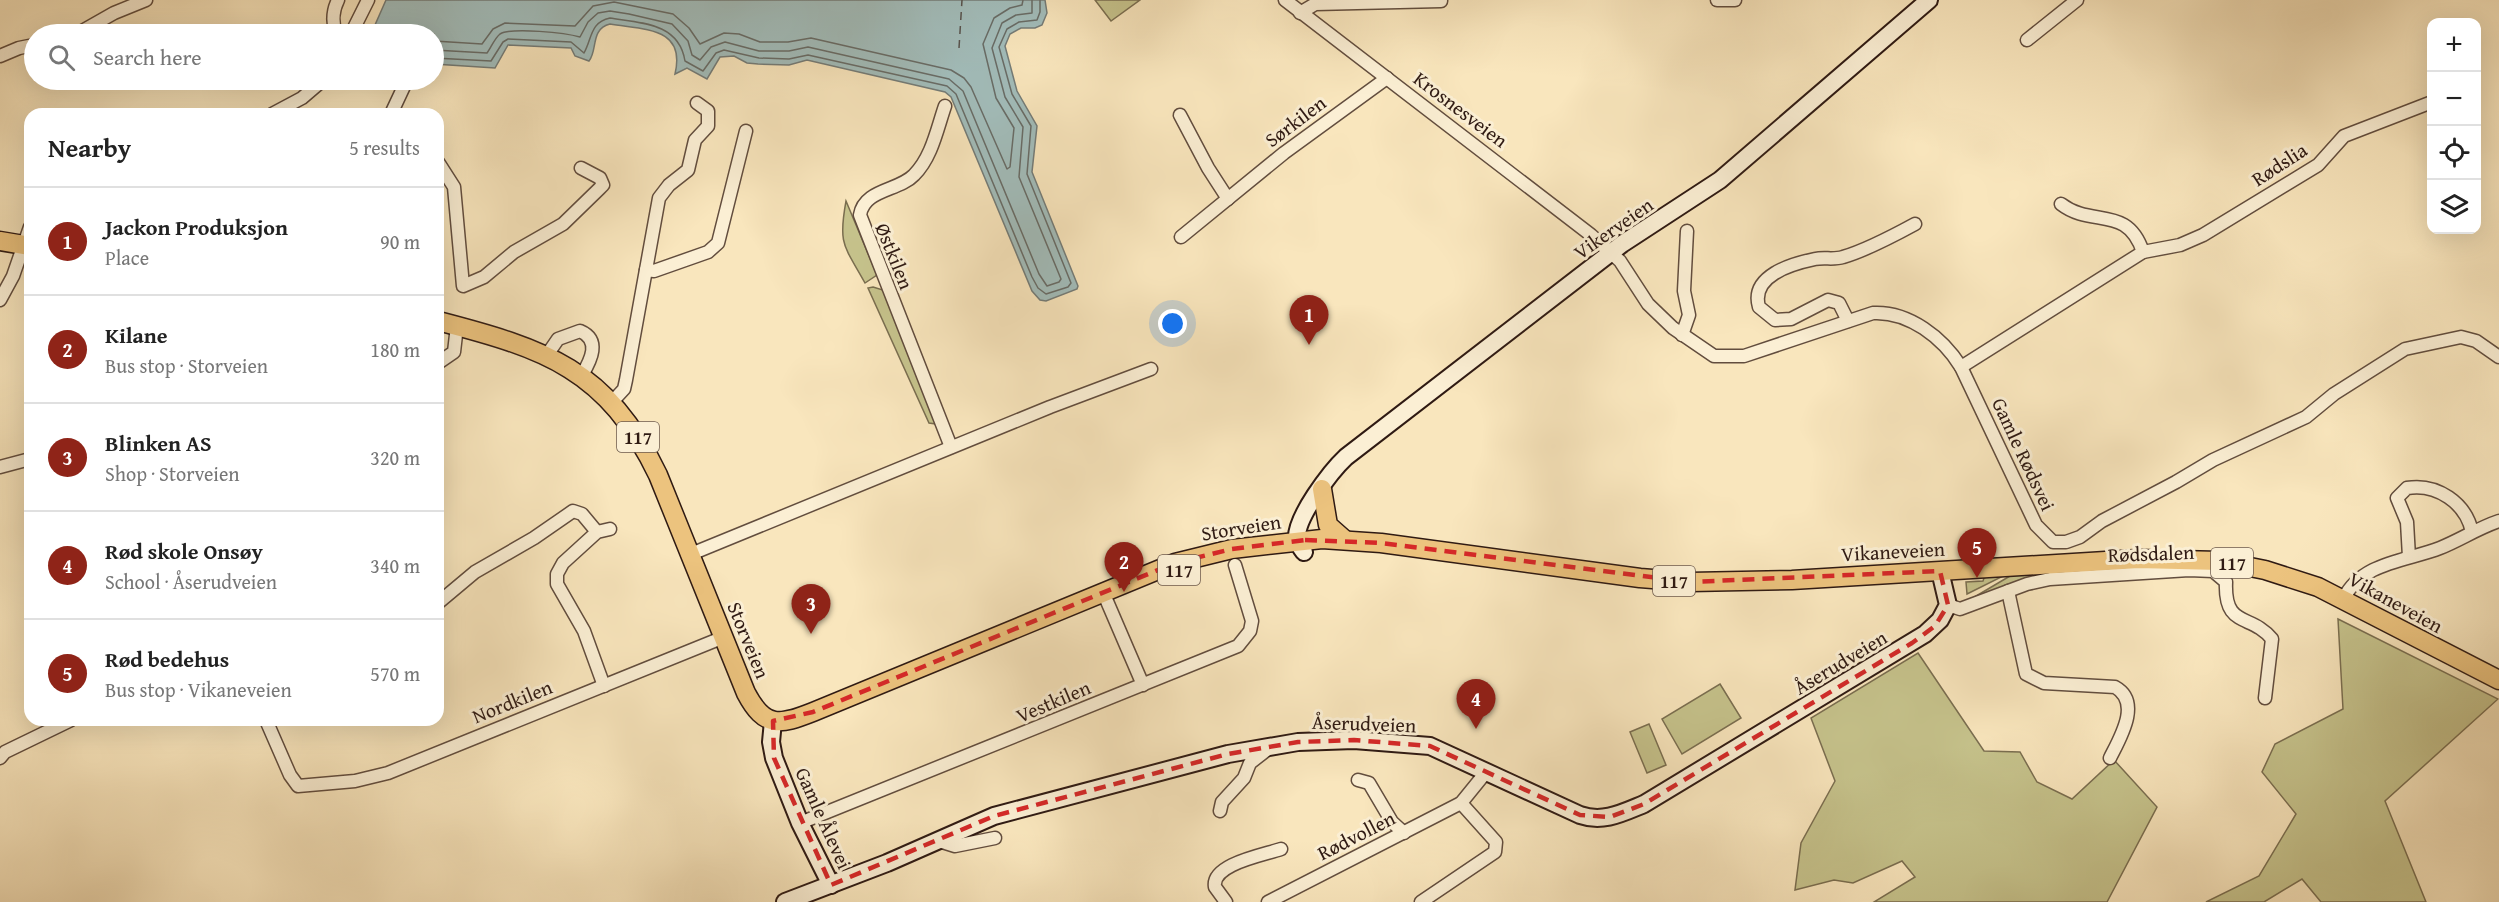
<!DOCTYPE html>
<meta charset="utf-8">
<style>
:root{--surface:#fff;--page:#f2f2f2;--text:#222;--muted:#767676;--line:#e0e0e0;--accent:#8f2418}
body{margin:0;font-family:"Gentium Book Plus",serif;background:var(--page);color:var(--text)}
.controls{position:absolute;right:18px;top:18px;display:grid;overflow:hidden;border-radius:12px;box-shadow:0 6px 24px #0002}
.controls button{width:54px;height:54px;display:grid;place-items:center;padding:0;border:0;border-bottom:2px solid var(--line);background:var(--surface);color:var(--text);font:30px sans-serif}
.you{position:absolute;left:1173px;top:324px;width:21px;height:21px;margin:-15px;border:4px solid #fff;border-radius:50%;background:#1a73e8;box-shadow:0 0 0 9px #1a73e833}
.badge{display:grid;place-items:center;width:39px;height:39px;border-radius:50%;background:var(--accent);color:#fff;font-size:20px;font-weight:700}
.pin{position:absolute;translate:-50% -50px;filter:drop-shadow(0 2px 3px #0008)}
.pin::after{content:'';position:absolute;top:32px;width:21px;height:18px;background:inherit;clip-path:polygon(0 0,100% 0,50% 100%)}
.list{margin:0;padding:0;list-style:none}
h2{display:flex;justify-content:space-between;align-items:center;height:78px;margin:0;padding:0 24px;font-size:26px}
h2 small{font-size:20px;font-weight:400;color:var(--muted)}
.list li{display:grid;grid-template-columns:39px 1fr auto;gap:18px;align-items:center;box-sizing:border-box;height:108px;padding:0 24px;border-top:2px solid var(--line)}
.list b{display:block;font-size:22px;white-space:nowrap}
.list p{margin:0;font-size:20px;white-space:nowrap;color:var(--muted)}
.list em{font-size:20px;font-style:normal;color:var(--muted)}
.icon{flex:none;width:33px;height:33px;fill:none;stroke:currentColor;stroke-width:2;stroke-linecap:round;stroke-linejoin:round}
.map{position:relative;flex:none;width:2499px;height:902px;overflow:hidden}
.search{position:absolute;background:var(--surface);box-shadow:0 6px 24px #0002;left:24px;top:24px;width:420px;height:66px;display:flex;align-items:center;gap:15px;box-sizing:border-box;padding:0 21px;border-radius:33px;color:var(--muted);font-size:22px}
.panel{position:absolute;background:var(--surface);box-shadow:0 6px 24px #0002;left:24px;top:108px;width:420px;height:618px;border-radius:18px}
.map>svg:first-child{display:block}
.green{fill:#c6c38c;stroke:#7a6e50;stroke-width:1.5}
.water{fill:#a2bdbb;stroke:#747c78;stroke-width:1.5}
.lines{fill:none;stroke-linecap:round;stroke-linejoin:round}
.shore{stroke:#686c67;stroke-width:1.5}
.ferry{stroke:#57534e;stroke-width:1.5;stroke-dasharray:8 6;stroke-linecap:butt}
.street-casing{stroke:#624d3e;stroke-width:15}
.secondary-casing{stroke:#2f1a13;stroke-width:20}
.primary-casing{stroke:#2f1a13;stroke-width:21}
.street{stroke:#fbefd4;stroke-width:12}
.secondary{stroke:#fbefd4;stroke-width:16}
.primary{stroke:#ecc37e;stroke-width:18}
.marked{fill:none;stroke:#d62828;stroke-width:4.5;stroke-dasharray:12 8;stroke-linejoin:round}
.labels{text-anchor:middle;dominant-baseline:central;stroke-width:6;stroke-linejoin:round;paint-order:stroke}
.shield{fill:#fbefd4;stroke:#6c5a4d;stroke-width:1.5}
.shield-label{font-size:18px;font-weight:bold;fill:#2f1a13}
.street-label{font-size:20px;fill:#2f1a13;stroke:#fbefd4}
</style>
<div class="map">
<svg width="2499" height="902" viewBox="0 0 2499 902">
<rect width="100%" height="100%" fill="#f9e6bd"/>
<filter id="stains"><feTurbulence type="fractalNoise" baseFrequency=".00333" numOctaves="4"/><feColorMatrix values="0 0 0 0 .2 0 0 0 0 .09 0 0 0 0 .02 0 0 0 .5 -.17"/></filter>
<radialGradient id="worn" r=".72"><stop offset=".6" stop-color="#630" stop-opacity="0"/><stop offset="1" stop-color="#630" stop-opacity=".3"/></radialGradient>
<!-- green -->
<g class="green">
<path d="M1095,0H1140L1111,21Z"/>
<path d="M846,201L877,275L865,283C844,245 838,245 846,201Z"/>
<path d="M873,287L883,290L936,424L929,423L868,288Z"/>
<path d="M2173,565L2229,567L2231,570L2188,568L2044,576L1966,602L2010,576L2005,575L1967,594L1966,582L1983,581L1984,578L1998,573Z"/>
<path d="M2338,619L2498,699L2385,801L2426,902H2321L2302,879L2264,902H2206L2259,876L2296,814L2262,772L2275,744L2343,709Z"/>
<path d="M1918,653L1984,751L2020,752L2037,782L2072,799L2114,760L2157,807L2107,902H1874L1915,877L1902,861L1853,883L1834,880L1795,890L1801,843L1835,781L1811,718Z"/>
<path d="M1720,684L1741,718L1682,754L1662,719Z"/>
<path d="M1649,724L1666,765L1647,773L1630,732Z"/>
</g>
<!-- water -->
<path class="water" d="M386,0H1045L1047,13L1042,25L1035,28H1021L1010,34L1005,46L1017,91L1037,126L1032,172L1078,286L1077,289L1046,301L1040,300L1032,291L951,97L945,92L807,60L789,65L758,64L747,63L734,56L720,57L707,79L687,68L675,74C686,27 645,30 610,24C590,29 598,50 589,61L575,56L571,48L508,45L495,68L434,64V34H371Z"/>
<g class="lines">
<!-- shore -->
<g class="shore">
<path d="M434,41L482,44L493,29L505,23L575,26L593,6L614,2L673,14L689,28L700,44L724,33L739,34L760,42H788L811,38L951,70L964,78L971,87L1007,169L1010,167L1014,128L996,98L983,44L994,18L1010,8L1022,5L1023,0"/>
<path d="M434,50L487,53C491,48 494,39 500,34C512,27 566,33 580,37L588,22L598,13L610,11L629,14L672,24L688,41L692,55L700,60L711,47L725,42L759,51H789L808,47L949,79L963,91L1039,274L1047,286L1059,282L1061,279L1019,177L1023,127L1005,97L992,48L1002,23L1016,15L1032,13V0"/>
<path d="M434,58L491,61L503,42L508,39L571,42L584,53C592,39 590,22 610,18C642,23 679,23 685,61L703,71L716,53L724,50L759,58L789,59L808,55L947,86L956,94L1032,277L1038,288L1046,294L1068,287L1071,283L1027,174L1031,126L1012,94L999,47L1007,29L1019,22L1037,20L1040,12V0"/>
</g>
<!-- ferry -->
<path class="ferry" d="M959,48L962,0"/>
<defs>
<g id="street">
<path d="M1285,0L1591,235L1620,261L1648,304L1673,328L1714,356H1744L1873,313C1909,311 1943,338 1961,367L2036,525L2053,542H2066L2080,537L2102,521L2176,482L2213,460L2306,417L2334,394L2405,349L2461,337L2476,341L2499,357"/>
<path d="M1717,0H1735"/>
<path d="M1300,13L1315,4L1441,1"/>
<path d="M77,34L114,13L146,0"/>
<path d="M336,34C332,22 332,12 338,0"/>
<path d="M351,34L368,0"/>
<path d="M2027,40L2077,0"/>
<path d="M0,56L19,48L34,45"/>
<path d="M945,106C937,129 932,157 914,175C899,191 864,189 860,215L951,447"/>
<path d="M272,114L302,98L323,80"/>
<path d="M391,114L406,82"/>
<path d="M1180,115L1208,168L1228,199"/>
<path d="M438,162L454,187L463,286L484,277L514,252L563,224L599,189L603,185L600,178L581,168"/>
<path d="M1181,237L1284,153L1387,78"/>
<path d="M2143,252L2180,245L2203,235L2318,165L2344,136L2432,102"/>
<path d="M646,270L654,271L708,252L718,243L746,131"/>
<path d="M0,300L13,276L30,227"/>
<path d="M1848,321L1839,303L1828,300L1791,319L1775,320L1759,307C1750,276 1791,264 1815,259C1824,257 1834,260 1843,257C1867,250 1893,236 1915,224"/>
<path d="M1682,335L1689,315L1684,291L1687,231"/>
<path d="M547,355L558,339L580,331C601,340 591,360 582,375"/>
<path d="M438,363L454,352L457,326"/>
<path d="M1961,367L2143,252C2127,204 2092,228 2061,204"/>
<path d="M612,402L624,389L626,380L659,198L669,185L688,170L695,140L708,126V111L697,103"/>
<path d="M0,467L30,459"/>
<path d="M691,554L1050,407L1151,369"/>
<path d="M2409,557L2407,522L2397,498L2407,488C2437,483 2466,503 2472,532"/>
<path d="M2008,591L2026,674L2044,683L2115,687C2142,702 2120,738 2110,758"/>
<path d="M1103,592L1143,685"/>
<path d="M2344,598C2362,562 2407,561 2440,548C2460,540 2478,528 2499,521"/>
<path d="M438,603L475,572L534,538L573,511L582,514L597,532"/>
<path d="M1948,605L1960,609L2027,584L2050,579L2189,570L2213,571L2226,582C2224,629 2251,613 2272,639L2265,698"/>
<path d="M604,686L584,631L557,584V574L563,563L597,532L610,529"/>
<path d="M266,720L290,775L298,786L355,781L388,773L724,637"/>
<path d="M0,758L5,752L71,720"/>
<path d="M1358,780L1369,783L1392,822L1404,833"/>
<path d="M1220,811L1222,802L1244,778L1250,763L1268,749"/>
<path d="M800,823L1238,646L1250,631L1252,621L1235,565"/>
<path d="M936,840L955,846L995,838"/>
<path d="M1226,902L1215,887C1211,864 1264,855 1281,849"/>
<path d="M1268,902L1461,803L1487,771"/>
<path d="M1421,902L1495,852L1496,842L1461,803"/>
</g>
<g id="secondary">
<path d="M1304,552C1301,548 1298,543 1297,539C1295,518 1331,471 1346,457L1622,244L1720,180L1929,0"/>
<path d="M773,721L771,742L774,758L800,823L831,885"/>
<path d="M785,902L887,863L994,816L1228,754L1298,742L1354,740L1430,746L1580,815C1603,823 1622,813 1644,804L1925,634L1940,620L1948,605L1940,571"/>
</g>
<g id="primary">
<path d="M0,241L30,246"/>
<path d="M438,321C546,349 607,369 658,475L746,693C765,729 780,725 813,712L1175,563L1232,549L1322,539L1381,543L1640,578L1690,582L1792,580L2138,559L2220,561L2265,570L2318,587L2499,680"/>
<path d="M1322,489L1328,525L1345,540"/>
</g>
</defs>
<!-- street casing -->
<use href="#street" class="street-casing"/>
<!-- secondary casing -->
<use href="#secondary" class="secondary-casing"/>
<!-- primary casing -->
<use href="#primary" class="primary-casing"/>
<!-- street -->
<use href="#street" class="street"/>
<!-- secondary -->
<use href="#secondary" class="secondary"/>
<!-- primary -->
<use href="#primary" class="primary"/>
</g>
<!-- marked area -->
<path class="marked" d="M1305,540L1381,543L1690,582L1940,571L1948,605L1935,626L1912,643L1644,804L1610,817L1580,815L1430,746L1354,740L1298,742L1228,754L994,816L831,885L774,758L773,721L813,712L1175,563L1232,549Z"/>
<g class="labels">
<!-- shield labels -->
<g class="shield">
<rect x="617" y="422" width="42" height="30" rx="4.5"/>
<rect x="2211" y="548" width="42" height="30" rx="4.5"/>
<rect x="1158" y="555" width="42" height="30" rx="4.5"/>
<rect x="1653" y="566" width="42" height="30" rx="4.5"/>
</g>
<g class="shield-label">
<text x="638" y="437">117</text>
<text x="2232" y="563">117</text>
<text x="1179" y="570">117</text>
<text x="1674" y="581">117</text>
</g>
<!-- street labels -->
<g class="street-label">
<text transform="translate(1461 109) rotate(37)">Krosnesveien</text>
<text transform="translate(1295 121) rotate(-37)">Sørkilen</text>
<text transform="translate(2279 164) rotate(-33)">Rødslia</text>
<text transform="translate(1613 228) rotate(-35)">Vikerveien</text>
<text transform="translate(895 256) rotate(68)">Østkilen</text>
<text transform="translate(2024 454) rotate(65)">Gamle Rødsvei</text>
<text transform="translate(1241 527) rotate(-9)">Storveien</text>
<text transform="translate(1893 551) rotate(-3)">Vikaneveien</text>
<text transform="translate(2151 553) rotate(-2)">Rødsdalen</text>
<text transform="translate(2396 602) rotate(29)">Vikaneveien</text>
<text transform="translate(749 640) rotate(68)">Storveien</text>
<text transform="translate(1840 662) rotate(-31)">Åserudveien</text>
<text transform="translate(512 701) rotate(-22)">Nordkilen</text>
<text transform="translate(1053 701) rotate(-23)">Vestkilen</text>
<text transform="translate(1364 723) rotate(2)">Åserudveien</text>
<text transform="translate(824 818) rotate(66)">Gamle Ålevei</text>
<text transform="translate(1356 835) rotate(-27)">Rødvollen</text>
</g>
</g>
<rect width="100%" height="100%" filter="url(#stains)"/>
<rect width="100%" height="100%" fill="url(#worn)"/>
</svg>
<div class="controls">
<button>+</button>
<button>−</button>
<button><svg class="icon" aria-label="locate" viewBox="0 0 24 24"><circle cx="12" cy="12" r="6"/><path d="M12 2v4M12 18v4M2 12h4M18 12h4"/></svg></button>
<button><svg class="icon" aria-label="layers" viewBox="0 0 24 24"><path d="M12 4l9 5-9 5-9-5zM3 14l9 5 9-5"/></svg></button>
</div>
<div class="you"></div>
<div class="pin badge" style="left:1309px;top:345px">1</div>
<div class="pin badge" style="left:1124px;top:592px">2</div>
<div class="pin badge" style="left:811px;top:634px">3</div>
<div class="pin badge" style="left:1476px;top:729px">4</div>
<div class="pin badge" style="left:1977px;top:578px">5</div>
<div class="search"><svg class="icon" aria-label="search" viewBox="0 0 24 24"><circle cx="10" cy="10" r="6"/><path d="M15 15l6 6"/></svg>Search here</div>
<section class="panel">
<h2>Nearby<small>5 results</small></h2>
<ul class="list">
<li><span class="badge">1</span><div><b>Jackon Produksjon</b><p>Place</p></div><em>90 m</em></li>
<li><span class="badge">2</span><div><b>Kilane</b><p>Bus stop · Storveien</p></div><em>180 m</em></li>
<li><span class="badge">3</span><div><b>Blinken AS</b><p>Shop · Storveien</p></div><em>320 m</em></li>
<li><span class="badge">4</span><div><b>Rød skole Onsøy</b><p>School · Åserudveien</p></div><em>340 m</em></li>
<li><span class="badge">5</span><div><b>Rød bedehus</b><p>Bus stop · Vikaneveien</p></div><em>570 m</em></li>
</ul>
</section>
</div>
